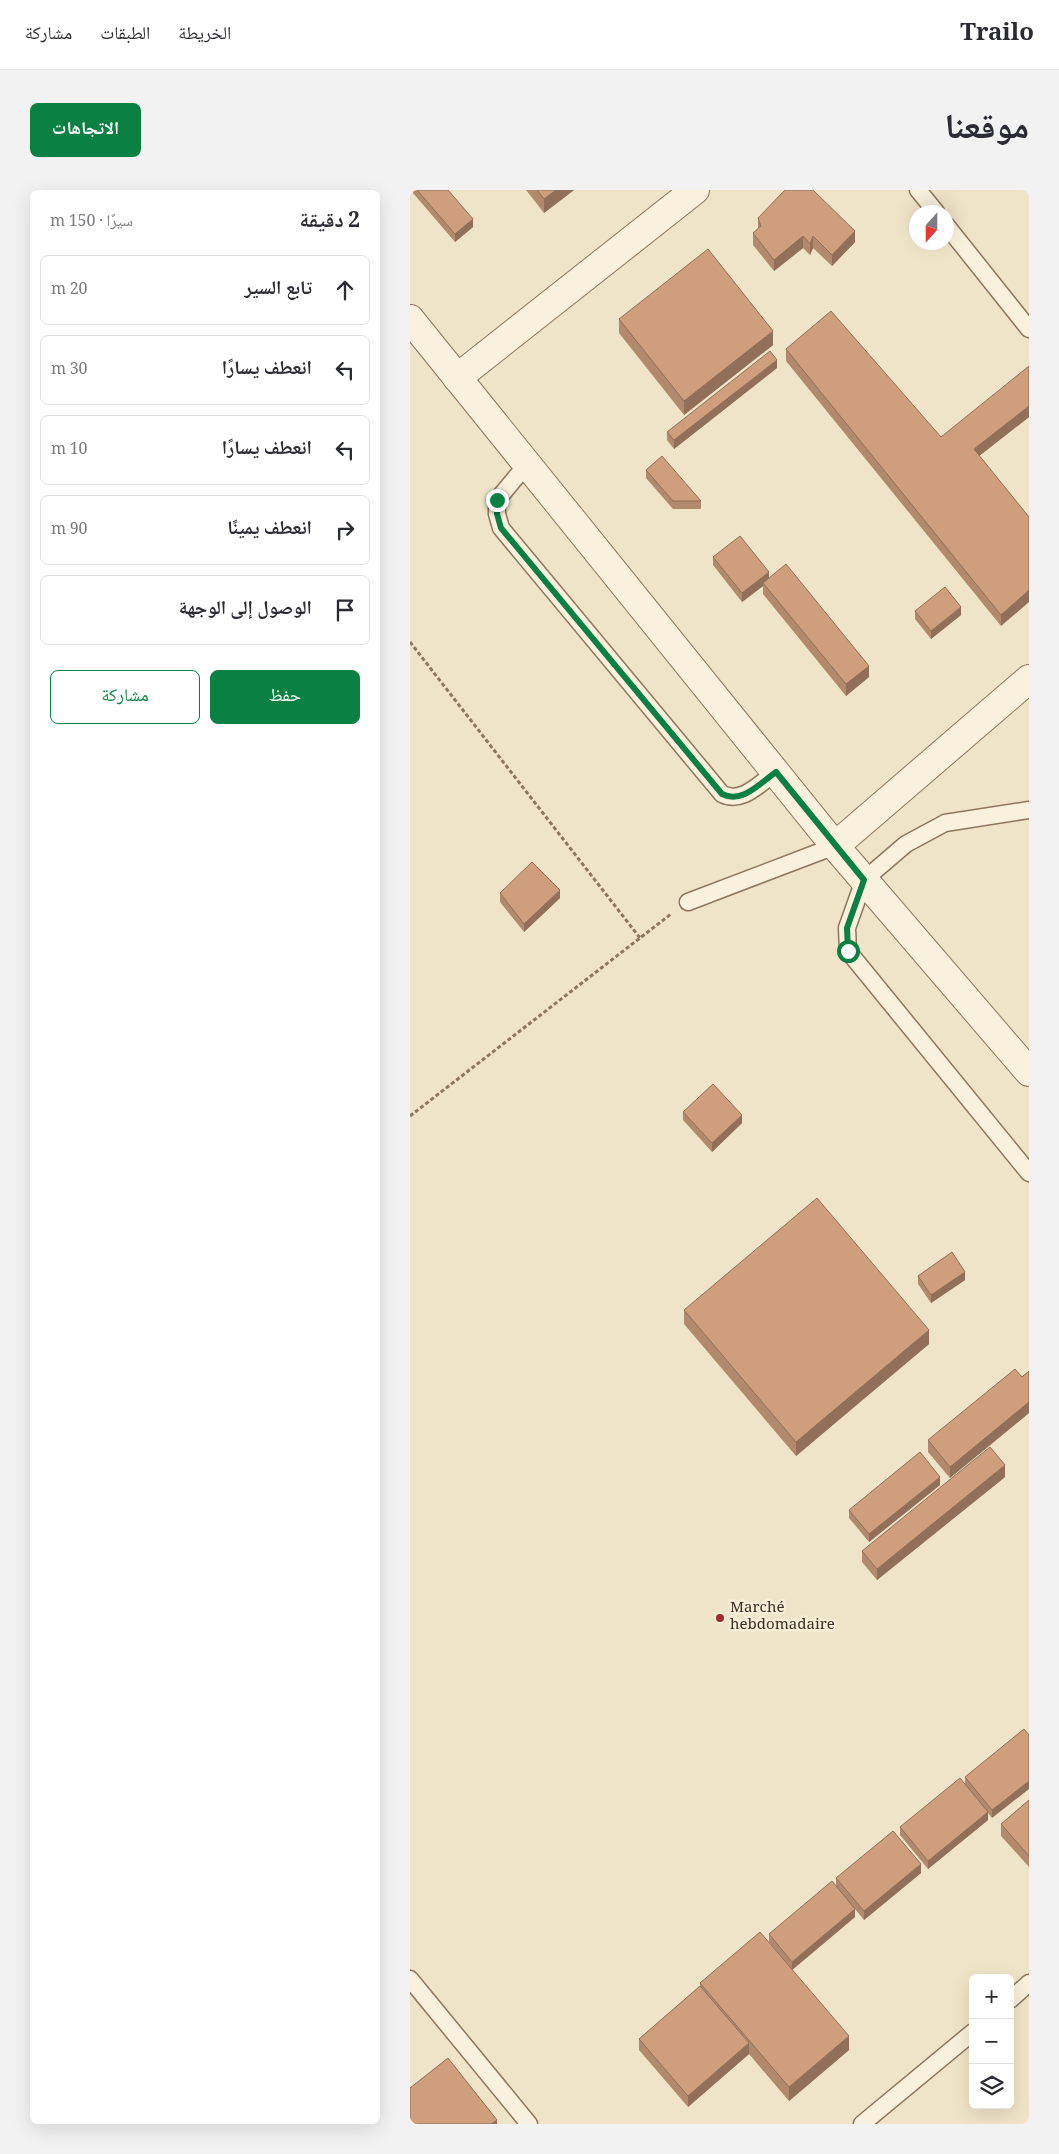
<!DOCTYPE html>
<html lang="ar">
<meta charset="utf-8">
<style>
:root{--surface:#fff;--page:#f2f2f3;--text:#2b2b33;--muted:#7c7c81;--line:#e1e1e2;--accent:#0b8043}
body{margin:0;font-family:Georgia,"Noto Naskh Arabic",serif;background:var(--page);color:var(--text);direction:rtl}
.controls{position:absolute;right:15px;bottom:15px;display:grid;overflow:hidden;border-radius:8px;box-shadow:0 5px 20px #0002}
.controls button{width:45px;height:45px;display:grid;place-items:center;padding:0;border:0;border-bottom:1px solid var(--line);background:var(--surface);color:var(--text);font:25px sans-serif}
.compass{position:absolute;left:499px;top:15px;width:45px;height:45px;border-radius:50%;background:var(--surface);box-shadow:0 5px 20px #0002;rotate:201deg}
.stop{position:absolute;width:15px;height:15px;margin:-11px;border:4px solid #0b8043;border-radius:50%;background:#fff}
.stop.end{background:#0b8043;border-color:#fff;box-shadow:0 1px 5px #0008}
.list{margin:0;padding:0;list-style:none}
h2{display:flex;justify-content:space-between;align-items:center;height:65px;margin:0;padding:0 20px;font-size:21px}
h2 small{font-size:16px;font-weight:400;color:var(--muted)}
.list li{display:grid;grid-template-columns:32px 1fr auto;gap:15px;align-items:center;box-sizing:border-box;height:70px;margin:0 10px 10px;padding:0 10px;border:1px solid var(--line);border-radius:8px}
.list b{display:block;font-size:19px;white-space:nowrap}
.list em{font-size:16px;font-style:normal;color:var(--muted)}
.actions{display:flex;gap:10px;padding:15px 20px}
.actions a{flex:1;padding:11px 0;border:1px solid var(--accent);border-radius:8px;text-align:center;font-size:18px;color:var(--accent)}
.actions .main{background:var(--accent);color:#fff}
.icon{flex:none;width:28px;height:28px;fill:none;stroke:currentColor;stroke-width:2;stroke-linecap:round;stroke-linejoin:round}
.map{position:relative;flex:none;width:619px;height:1934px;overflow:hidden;direction:ltr;border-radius:8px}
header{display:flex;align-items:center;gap:30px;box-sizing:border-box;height:70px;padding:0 25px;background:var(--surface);border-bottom:1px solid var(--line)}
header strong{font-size:24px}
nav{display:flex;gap:28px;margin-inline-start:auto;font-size:18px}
.intro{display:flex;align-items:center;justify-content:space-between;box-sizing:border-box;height:120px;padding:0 30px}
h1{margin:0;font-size:35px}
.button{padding:12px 22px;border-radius:8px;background:var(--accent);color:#fff;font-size:18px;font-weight:700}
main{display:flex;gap:30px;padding:0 30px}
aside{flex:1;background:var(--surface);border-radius:8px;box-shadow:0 5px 20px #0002}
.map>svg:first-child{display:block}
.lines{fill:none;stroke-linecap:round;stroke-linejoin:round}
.lane-casing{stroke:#8d765c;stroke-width:19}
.street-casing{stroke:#8d765c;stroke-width:30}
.path{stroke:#8d765c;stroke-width:3;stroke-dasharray:4 2.5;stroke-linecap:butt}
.lane{stroke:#faf1dc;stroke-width:16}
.street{stroke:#faf1dc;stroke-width:28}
.wall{fill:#b2896c}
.shaded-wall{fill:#916f58}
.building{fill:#cf9f7d;stroke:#916f58}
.route{stroke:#0b8043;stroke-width:6}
.poi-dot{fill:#9e2a2b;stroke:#f7eed8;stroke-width:2}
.labels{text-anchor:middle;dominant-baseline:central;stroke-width:5;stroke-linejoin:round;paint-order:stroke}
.poi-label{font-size:15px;fill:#3d2e20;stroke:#f7eed8;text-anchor:start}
</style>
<header>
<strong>Trailo</strong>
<nav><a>الخريطة</a><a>الطبقات</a><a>مشاركة</a></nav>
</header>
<div class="intro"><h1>موقعنا</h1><a class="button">الاتجاهات</a></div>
<main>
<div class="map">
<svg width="619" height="1934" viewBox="0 0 619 1934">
<rect width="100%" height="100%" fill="#f0e4c8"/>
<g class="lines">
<defs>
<g id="lane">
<path d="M508,0L526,22"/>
<path d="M536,35L619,139"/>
<path d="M117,274L87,310V324L91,338L312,604C332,614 349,594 366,582"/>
<path d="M619,620L535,633L496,654L454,690L437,738L438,761L619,983"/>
<path d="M278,712L425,656"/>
<path d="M0,1789L119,1934"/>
<path d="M600,1810L619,1793"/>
<path d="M452,1934L563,1842"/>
</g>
<g id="street">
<path d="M0,129L425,656L619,882"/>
<path d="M47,188L285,0"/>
<path d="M425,656L619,489"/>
</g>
</defs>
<!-- lane casing -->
<use href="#lane" class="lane-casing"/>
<!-- street casing -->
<use href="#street" class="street-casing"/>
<!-- path -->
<g class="path">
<path d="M0,452L230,748"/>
<path d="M0,926L261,724"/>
</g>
<!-- lane -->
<use href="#lane" class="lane"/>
<!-- street -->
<use href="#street" class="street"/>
</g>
<!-- wall -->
<g class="wall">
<path d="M3,0H38L63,37L45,52L3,3Z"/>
<path d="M116,0H164L134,23Z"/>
<path d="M348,28L445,52L422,76L403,58L400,65L393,58L364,81L343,55V43L348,39Z"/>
<path d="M209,129L363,155L274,225L209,143Z"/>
<path d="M376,159L531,247L619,227L569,266L619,327L591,436L376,171Z"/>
<path d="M367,178L264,259L257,250V242Z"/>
<path d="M236,280L291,311V319H263L236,288Z"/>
<path d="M303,367L359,387L459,487L436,506L353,404V396L332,412L303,375Z"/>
<path d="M505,421L551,425L521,449L505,429Z"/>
<path d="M90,703L150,708L114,742L90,712Z"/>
<path d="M273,922L332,933L302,962L273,930Z"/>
<path d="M508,1086L555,1090L521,1113L508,1094Z"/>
<path d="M274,1120L519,1154L386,1266L274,1134Z"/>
<path d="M619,1181V1223L540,1288L518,1262V1250L612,1187Z"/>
<path d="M595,1287L467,1390L452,1372V1361Z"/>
<path d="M530,1295L459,1352L439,1328V1320Z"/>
<path d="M614,1539L582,1628L578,1623V1630L518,1679L490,1645V1637L555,1595V1587Z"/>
<path d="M619,1610V1677L591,1646V1634Z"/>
<path d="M511,1683L454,1730L445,1719V1727L382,1780L359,1752V1744L426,1696V1688Z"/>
<path d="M290,1793L439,1860L379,1911L339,1864L278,1917L229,1860V1849L290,1796Z"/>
</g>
<!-- shaded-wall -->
<g class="shaded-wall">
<path d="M146,0H164L134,23V9Z"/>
<path d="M63,29V37L45,52V44Z"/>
<path d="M445,41V52L422,76V65Z"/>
<path d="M393,46V58L364,81V70Z"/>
<path d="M403,46V58L400,65V54Z"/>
<path d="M363,141V155L274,225V211Z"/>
<path d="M367,170V178L264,259V250Z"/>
<path d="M619,216V227L564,270V259Z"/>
<path d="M359,382V391L353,393V396L332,412V403Z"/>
<path d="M619,400V412L591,436V425Z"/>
<path d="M551,417V425L521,449V441Z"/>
<path d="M459,476V487L436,506V494Z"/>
<path d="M150,700V708L114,742V734Z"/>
<path d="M332,925V933L302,962V953Z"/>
<path d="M555,1082V1090L521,1113V1105Z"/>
<path d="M519,1140V1154L386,1266V1252Z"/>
<path d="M619,1212V1223L540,1288V1277Z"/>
<path d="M595,1275V1287L467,1390V1379Z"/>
<path d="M530,1287V1295L459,1352V1344Z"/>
<path d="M619,1591V1599L582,1628V1620Z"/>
<path d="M578,1622V1630L518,1679V1671Z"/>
<path d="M511,1674V1683L454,1730V1721Z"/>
<path d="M445,1719V1727L382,1780V1772Z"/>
<path d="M439,1846V1860L379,1911V1897Z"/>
<path d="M339,1853V1864L278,1917V1906Z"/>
<path d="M87,1930V1934H81Z"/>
</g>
<!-- building -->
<g class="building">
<path d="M7,0H38L63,29L45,44Z"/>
<path d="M127,0H146L134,9Z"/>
<path d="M375,0H403L445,41L422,65L403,46L400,54L393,46L364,70L343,43L351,36L348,28Z"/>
<path d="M298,59L363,141L274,211L209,129Z"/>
<path d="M421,121L531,247L619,176V216L564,259L619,327V400L591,425L376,159Z"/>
<path d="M360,161L367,170L264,250L257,242Z"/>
<path d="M252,266L291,311H263L236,280Z"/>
<path d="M330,346L359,382L332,403L303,367Z"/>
<path d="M376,374L459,476L436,494L353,393Z"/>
<path d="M535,397L551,417L521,441L505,421Z"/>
<path d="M122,672L150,700L114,734L90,703Z"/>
<path d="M303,894L332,925L302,953L273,922Z"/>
<path d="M407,1008L519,1140L386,1252L274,1120Z"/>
<path d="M542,1062L555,1082L521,1105L508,1086Z"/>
<path d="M605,1179L612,1187L619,1181V1212L540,1277L518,1250Z"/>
<path d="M580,1257L595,1275L467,1379L452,1361Z"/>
<path d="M510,1262L530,1287L459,1344L439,1320Z"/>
<path d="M614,1539L619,1545V1591L582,1620L555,1587Z"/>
<path d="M550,1588L578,1622L518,1671L490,1637Z"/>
<path d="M619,1610V1666L591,1634Z"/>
<path d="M483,1641L511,1674L454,1721L426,1688Z"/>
<path d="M422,1691L445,1719L382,1772L359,1744Z"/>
<path d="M350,1742L439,1846L379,1897L290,1793Z"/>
<path d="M290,1796L339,1853L278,1906L229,1849Z"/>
<path d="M38,1868L87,1930L81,1934H0V1898Z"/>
</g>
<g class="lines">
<!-- route -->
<path class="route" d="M87,310V324L91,338L312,604C332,614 349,594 366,582L454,690L437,738L438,761"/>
</g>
<!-- markers -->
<circle class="poi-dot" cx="310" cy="1428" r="5"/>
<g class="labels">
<!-- poi labels -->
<g class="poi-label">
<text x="320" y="1419">Marché<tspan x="320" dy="17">hebdomadaire</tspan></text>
</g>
</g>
</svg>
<div class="controls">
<button>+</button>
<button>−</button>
<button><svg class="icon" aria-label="layers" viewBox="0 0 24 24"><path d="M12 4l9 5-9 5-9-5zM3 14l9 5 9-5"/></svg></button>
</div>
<svg class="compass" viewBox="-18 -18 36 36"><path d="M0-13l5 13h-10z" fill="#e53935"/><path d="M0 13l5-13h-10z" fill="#7c7c81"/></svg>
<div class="stop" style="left:438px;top:761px"></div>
<div class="stop end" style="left:87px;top:310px"></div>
</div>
<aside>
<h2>2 دقيقة<small>سيرًا · 150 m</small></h2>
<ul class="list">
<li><svg class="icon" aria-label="ahead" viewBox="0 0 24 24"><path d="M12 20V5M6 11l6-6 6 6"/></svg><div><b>تابع السير</b></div><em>20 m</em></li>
<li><svg class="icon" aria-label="left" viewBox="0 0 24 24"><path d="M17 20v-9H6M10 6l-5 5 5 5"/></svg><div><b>انعطف يسارًا</b></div><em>30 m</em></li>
<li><svg class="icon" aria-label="left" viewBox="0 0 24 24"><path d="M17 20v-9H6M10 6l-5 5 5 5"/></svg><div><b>انعطف يسارًا</b></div><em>10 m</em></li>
<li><svg class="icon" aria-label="right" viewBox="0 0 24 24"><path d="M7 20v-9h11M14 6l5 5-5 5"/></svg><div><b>انعطف يمينًا</b></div><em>90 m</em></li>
<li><svg class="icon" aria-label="arrive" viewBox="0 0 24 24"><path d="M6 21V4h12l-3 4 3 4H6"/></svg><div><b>الوصول إلى الوجهة</b></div></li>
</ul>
<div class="actions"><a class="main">حفظ</a><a>مشاركة</a></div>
</aside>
</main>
